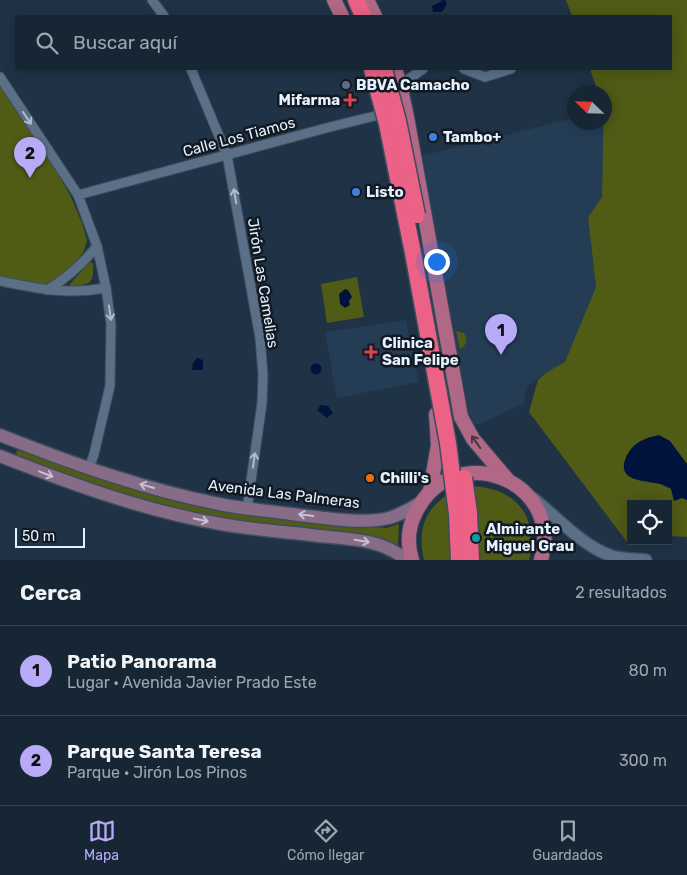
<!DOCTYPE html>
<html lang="es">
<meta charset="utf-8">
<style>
:root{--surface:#172634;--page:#243240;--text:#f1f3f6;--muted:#9ea5ac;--line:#36434f;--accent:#b7abf7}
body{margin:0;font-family:Rubik,sans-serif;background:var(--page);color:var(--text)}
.controls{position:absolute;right:15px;bottom:15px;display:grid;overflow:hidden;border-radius:0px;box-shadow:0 2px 12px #0003}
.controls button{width:45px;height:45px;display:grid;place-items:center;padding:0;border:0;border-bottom:1px solid var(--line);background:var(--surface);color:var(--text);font:25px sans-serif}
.compass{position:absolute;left:567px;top:85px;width:45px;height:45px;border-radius:50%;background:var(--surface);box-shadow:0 2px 12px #0003;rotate:293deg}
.scale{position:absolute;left:15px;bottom:12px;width:70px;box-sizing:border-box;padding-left:5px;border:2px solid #e5f1fe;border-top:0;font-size:14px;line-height:18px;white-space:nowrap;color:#e5f1fe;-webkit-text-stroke:4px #111922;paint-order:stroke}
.you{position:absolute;left:436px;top:261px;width:18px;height:18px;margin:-12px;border:4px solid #fff;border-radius:50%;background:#1a73e8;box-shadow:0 0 0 8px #1a73e833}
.badge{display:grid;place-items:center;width:32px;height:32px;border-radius:50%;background:var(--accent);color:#111;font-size:16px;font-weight:700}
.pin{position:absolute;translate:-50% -41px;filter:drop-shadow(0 1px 2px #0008)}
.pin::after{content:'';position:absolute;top:26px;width:18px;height:15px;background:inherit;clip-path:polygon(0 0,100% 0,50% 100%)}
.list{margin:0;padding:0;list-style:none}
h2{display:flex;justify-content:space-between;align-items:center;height:65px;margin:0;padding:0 20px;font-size:21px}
h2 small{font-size:16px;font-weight:400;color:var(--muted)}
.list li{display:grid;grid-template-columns:32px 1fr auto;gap:15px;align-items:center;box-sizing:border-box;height:90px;padding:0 20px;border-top:1px solid var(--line)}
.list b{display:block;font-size:19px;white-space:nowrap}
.list p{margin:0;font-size:16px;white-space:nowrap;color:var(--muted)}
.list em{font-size:16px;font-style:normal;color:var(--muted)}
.icon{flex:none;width:28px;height:28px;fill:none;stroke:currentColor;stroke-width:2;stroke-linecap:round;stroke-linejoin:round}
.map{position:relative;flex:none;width:687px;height:560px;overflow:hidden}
.search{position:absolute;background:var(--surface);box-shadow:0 2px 12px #0003;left:15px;right:15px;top:15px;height:55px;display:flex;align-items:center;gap:12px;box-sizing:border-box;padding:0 18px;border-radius:0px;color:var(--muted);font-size:19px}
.sheet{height:245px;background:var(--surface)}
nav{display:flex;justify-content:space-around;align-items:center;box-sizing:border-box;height:70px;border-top:1px solid var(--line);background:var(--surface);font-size:14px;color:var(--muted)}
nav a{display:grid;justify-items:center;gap:2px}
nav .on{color:var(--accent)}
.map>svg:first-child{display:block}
.built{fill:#243c54}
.green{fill:#505b16}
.water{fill:#00133d}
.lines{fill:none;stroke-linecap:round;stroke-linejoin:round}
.minor-casing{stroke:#3d4d5e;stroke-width:11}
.tertiary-casing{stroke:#3d4d5e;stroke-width:14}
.secondary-casing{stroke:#3d4d5e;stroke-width:15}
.primary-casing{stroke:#3d4d5e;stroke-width:16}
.motorway-casing{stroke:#3d4d5e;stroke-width:19}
.minor{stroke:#5b7087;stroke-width:9}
.tertiary{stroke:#5b7087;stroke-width:11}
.secondary{stroke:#866c87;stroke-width:12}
.primary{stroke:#b16886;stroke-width:14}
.motorway{stroke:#eb6286;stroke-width:16}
.motorway-bridge-casing{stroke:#3d4d5e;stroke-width:19;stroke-linecap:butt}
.motorway-bridge{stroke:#eb6286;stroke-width:16}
.oneway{stroke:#aebdce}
.oneway2{stroke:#493545}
.oneway3{stroke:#c4c2d4}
.service-dot{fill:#5c6f8a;stroke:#111922;stroke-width:2}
.health-dot{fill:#e0444e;stroke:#111922;stroke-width:2}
.shop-dot{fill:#3f7fe0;stroke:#111922;stroke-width:2}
.food-dot{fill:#e8710a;stroke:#111922;stroke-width:2}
.culture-dot{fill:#0f9aa8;stroke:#111922;stroke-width:2}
.labels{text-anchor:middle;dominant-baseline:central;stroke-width:5;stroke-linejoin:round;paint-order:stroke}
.poi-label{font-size:15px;font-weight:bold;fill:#e5f1fe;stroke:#111922;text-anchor:start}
.street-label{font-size:15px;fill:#e5f1fe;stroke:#111922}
</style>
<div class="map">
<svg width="687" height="560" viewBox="0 0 687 560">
<rect width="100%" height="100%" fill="#1f3246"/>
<!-- built -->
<g class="built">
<path d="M574,118V122L604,123L602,197L588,217L596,287L565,362L547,372L527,386L524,403L480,424L469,425L417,157Z"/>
<path d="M406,320L419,382L337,398L325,332Z"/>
</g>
<!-- green -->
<g class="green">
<path d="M566,0H687V537L668,536V504H631V541L627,542L529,412L538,380L547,372L565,362L596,287L588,217L602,197L604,92H598L590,69H671V16H572Z"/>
<path d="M0,83L50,160L71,197L82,223L87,240L84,251L72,267L56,281L42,288L0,279Z"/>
<path d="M90,262L93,263C94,283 91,285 71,286L70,284Z"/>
<path d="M357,277L364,317L327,323L321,284Z"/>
<path d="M456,331L464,333C468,338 467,346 460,349Z"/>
<path d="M18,450L99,477L307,520L386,528L399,524L398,546L385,539L296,530L201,516L109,491L42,468L37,463L17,455L16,452Z"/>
<path d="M467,486C514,486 539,514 529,560H424C415,522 431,498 467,486Z"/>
</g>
<!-- water -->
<g class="water">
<path d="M441,0H445L447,4L442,12H433L432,6L442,1Z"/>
<path d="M345,289L348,290L352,297L349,301L350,305L345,308L340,304L339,294Z"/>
<path d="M197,358L203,360V370H192L193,363Z"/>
<circle cx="316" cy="369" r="5.5"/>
<path d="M321,405L328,406L333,413L327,418L317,410Z"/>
<path d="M659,435L670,441L687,464V500L682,498L674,501L671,489C667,487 664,485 660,484C644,480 614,482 627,455C634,442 645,438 659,435Z"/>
</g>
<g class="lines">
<defs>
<g id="minor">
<path d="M152,0L164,16"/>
<path d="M191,69L227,155L260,338L263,375L262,403L247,509"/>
<path d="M464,69L485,77L511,69"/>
<path d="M0,77L78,195L97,246L106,288L111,324L110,386L94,454L89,469"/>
<path d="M400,85L423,69"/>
<path d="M78,195L330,127L387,113"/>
<path d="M0,281C39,289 66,295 106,288"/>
<path d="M47,290C67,278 82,265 97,246"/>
</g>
<path id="tertiary" d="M533,498C556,516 583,547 612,556C623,559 635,559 646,560"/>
<g id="secondary">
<path d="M0,435C73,464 146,490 224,505C246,509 269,511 291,514C321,517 360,525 389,518C400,515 410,509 420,503"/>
<path d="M0,456C72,484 144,511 221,524C254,530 287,532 319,536C348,539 383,539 406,560"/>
</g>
<g id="primary">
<path d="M334,0L342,16"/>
<path d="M367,0L375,16"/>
<path d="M395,69L400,85L407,117L461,417L473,439L507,479"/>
<path d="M430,491L438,445L436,414"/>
<path d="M412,560C407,544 408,527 416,512C453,437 565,480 541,560"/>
</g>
<path id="motorway" d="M356,0L363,16"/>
</defs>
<!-- minor casing -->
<use href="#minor" class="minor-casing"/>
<!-- tertiary casing -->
<use href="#tertiary" class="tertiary-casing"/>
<!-- secondary casing -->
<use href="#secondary" class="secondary-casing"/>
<!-- primary casing -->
<use href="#primary" class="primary-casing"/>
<!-- motorway casing -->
<use href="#motorway" class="motorway-casing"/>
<!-- minor -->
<use href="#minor" class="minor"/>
<!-- tertiary -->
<use href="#tertiary" class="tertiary"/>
<!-- secondary -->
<use href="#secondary" class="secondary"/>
<!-- primary -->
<use href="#primary" class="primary"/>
<!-- motorway -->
<use href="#motorway" class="motorway"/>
<defs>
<g id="motorway-bridge">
<path d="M372,69L387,124L413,253L448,443L457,514L459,560"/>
<path d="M384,69L398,121L417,215"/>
<path d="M464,478L469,512L471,560"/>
</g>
</defs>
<!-- motorway-bridge casing -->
<use href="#motorway-bridge" class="motorway-bridge-casing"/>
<!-- motorway-bridge -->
<use href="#motorway-bridge" class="motorway-bridge"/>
</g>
<!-- one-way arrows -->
<defs><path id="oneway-shaft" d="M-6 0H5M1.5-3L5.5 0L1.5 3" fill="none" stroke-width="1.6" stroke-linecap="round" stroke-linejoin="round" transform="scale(1.25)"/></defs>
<g class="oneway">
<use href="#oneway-shaft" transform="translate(27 118) rotate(56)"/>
<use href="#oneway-shaft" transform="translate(235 196) rotate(-100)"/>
<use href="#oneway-shaft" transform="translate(110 313) rotate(82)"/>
<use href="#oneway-shaft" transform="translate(254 460) rotate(-82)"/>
</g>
<use class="oneway2" href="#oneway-shaft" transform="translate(476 442) rotate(-125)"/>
<g class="oneway3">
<use href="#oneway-shaft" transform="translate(46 474) rotate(21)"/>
<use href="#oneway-shaft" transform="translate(147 486) rotate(-165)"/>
<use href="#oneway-shaft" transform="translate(306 515) rotate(-173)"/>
<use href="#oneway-shaft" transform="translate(201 520) rotate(12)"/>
<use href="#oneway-shaft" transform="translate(362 541) rotate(10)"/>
</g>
<!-- markers -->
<circle class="service-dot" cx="346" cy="85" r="5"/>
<g class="health-dot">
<path d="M347.5 92.5h5v5h5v5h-5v5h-5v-5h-5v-5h5z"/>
<path d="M368.5 344.5h5v5h5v5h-5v5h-5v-5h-5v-5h5z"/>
</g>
<g class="shop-dot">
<circle cx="433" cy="137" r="5"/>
<circle cx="356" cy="192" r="5"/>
</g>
<circle class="food-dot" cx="370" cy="478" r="5"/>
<circle class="culture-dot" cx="476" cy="538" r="5"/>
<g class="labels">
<!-- poi labels -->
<g class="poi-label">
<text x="356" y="85">BBVA Camacho</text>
<text x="340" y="100" text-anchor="end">Mifarma</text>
<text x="443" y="137">Tambo+</text>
<text x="366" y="192">Listo</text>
<text x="382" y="343">Clinica<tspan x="382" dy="17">San Felipe</tspan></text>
<text x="380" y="478">Chilli's</text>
<text x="486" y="529">Almirante<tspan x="486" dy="17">Miguel Grau</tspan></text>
</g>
<!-- street labels -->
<g class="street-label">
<text transform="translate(239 137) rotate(-15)">Calle Los Tiamos</text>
<text transform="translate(263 283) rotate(81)">Jirón Las Camelias</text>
<text transform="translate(284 494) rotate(7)">Avenida Las Palmeras</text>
</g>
</g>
</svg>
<div class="controls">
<button><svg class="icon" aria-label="locate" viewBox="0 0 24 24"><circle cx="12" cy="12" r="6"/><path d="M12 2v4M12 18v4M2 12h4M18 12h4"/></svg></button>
</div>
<svg class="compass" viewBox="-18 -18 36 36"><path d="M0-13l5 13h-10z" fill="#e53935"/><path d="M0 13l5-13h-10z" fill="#9ea5ac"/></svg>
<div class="scale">50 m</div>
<div class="you"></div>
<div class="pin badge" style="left:501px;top:355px">1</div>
<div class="pin badge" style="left:30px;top:178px">2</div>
<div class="search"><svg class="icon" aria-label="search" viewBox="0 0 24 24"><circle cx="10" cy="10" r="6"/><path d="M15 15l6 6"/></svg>Buscar aquí</div>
</div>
<section class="sheet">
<h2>Cerca<small>2 resultados</small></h2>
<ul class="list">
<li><span class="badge">1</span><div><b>Patio Panorama</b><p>Lugar · Avenida Javier Prado Este</p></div><em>80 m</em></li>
<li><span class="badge">2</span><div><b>Parque Santa Teresa</b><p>Parque · Jirón Los Pinos</p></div><em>300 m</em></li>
</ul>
</section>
<nav>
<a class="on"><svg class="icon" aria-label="map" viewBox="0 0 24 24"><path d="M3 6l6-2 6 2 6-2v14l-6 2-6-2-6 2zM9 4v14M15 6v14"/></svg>Mapa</a>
<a><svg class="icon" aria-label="directions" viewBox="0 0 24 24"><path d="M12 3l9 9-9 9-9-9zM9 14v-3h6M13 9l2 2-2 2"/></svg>Cómo llegar</a>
<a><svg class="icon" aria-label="saved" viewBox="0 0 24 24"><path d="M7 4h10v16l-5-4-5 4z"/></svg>Guardados</a>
</nav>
